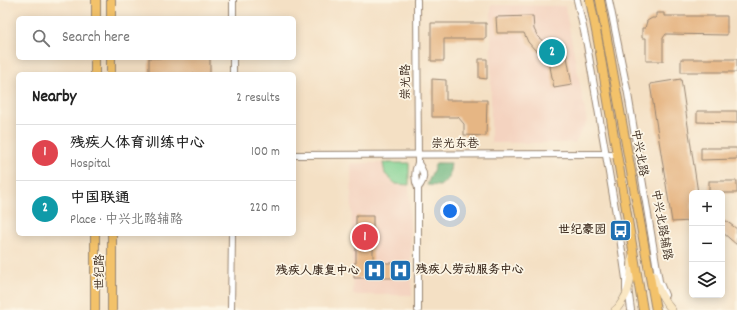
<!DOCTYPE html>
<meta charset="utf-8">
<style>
:root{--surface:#fff;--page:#f2f2f2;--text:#222;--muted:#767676;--line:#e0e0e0;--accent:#1f6fb2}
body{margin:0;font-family:Dekko,"LXGW WenKai TC",sans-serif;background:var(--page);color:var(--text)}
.controls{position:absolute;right:12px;bottom:12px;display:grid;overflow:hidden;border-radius:6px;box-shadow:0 2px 10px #0003}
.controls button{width:36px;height:36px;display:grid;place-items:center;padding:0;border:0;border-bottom:1px solid var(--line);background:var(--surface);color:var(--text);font:20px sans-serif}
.you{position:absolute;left:450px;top:211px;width:14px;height:14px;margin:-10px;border:3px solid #fff;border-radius:50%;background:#1a73e8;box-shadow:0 0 0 6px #1a73e833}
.badge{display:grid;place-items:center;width:26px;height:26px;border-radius:50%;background:var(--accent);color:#fff;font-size:13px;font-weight:700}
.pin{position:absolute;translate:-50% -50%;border:2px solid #fff;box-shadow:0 1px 4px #0006}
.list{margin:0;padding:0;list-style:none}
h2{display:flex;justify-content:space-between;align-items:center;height:52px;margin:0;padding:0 16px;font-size:17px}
h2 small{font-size:13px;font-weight:400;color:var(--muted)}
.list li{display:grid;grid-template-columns:26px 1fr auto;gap:12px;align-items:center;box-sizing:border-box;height:56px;padding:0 16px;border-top:1px solid var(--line)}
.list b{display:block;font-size:15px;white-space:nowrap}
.list p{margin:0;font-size:13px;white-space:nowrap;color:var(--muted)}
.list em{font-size:13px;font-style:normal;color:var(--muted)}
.icon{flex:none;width:22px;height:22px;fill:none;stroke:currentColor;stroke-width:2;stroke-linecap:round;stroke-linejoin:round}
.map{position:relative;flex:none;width:737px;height:310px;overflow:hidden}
.search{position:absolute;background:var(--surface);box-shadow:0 2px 10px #0003;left:16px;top:16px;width:280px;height:44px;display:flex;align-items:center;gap:10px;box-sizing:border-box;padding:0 14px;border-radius:6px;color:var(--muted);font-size:15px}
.panel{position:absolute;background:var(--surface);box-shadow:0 2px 10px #0003;left:16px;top:72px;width:280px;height:164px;border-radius:6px}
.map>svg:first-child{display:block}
.built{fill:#f4d3c0}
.green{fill:#80d192;stroke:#5e7e58}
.forest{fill:#68b37c;stroke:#526e4d}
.building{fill:#e6b684}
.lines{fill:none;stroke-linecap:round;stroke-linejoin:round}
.tertiary-casing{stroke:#988571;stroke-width:8}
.secondary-casing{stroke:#988571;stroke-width:8}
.primary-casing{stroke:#988571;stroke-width:10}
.tertiary{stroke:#fff;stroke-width:6}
.secondary{stroke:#fae7c3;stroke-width:7}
.primary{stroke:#f3c26a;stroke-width:8}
.labels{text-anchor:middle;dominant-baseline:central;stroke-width:3.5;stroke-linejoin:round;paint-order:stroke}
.street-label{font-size:12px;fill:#3b2a1e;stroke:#fcf5e5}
.poi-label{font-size:12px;font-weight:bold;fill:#3b2a1e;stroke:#fcf5e5;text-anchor:end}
</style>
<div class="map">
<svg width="737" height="310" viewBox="0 0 737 310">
<rect width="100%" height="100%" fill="#fcf5e5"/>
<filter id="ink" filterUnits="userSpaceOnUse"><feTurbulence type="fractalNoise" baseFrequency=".025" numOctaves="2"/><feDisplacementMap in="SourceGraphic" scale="8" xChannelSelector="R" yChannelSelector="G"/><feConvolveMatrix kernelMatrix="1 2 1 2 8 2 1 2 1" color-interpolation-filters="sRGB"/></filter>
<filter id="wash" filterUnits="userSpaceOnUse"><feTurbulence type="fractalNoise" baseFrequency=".012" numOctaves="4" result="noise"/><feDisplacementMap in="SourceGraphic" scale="16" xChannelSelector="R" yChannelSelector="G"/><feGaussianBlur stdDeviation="0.9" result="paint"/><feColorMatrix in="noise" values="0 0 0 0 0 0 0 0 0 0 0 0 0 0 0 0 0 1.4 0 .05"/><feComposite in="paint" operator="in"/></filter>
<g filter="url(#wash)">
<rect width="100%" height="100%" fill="#f4e0c4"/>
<!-- built -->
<g class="built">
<path d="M491,5L565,6L587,121L575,143H491Z"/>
<path d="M351,163H383L385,174L395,184L409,185L412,295H353Z"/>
</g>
<!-- green -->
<path class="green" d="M383,163H409V185L396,184L385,174Z"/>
<!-- forest -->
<path class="forest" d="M436,163H451L449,178L440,186L427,185Z"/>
<g id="blocks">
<!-- building -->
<g class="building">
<path d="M656,13H664V16H727V35L666,34L663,38V61H646V38H642V28H645L647,21L652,18H656Z"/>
<path d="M533,16L534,29L538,37L544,42L555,46L565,45L572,85L554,88L548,56L535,50L528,42L524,33H497L496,17Z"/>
<path d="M431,23H486V39H444V61H431Z"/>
<rect x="149" y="58" width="61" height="16"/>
<path d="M479,59H487V79L479,78Z"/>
<rect x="681" y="59" width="56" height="13"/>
<path d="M432,79L446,80V100H487L486,136L464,135V124L458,117H432Z"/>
<path d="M681,79L698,193H692V221L672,222L650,84Z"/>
<path d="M697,111H737V123L697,122Z"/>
<path d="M701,148H737V159L701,160Z"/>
<rect x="709" y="181" width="28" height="12"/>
<path d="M356,216H373V263H401L402,278H354V263H356Z"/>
<path d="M722,218L737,229V245L722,232Z"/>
</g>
</g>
</g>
<g filter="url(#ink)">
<use href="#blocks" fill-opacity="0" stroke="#988571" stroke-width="1"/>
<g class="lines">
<defs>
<g id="tertiary">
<path d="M417,0L418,163C414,172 414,179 418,188V310"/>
<path d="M577,0L587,45L619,231L626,279V290"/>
<path d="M609,0L628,94L659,281L665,295"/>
<path d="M233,18V0"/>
<path d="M233,74V58"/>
<path d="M294,155L617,154"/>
<path d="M418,163C425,173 425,179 418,188"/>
<path d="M628,288L631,310"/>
<path d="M231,310L232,234"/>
</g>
<g id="secondary">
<path d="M653,274C657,288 662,299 672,310"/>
<path d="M615,310C619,308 620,304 623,300C632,286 631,273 632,257"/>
</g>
<g id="primary">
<path d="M111,0V18"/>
<path d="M590,0L598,41L643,310"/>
<path d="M600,0L656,310"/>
<path d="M96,18V0"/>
<path d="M111,58V74"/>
<path d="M95,74V58"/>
<path d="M95,234V310"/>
<path d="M112,310V234"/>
</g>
</defs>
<!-- tertiary casing -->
<use href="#tertiary" class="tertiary-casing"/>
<!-- secondary casing -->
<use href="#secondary" class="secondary-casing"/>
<!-- primary casing -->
<use href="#primary" class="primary-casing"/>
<!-- tertiary -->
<use href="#tertiary" class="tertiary"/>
<!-- secondary -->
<use href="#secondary" class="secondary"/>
<!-- primary -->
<use href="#primary" class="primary"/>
</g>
</g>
<!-- icons -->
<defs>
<symbol id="bus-square" viewBox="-11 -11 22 22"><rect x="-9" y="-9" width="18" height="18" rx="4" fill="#1f6fb2" stroke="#fcf5e5"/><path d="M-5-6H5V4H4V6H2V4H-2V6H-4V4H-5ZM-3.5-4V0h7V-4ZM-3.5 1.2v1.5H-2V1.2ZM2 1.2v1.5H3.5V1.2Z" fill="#fff"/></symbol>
<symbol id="hospital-square" viewBox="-11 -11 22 22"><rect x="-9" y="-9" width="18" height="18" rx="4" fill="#1f6fb2" stroke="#fcf5e5"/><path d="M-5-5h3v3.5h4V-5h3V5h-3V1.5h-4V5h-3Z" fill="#fff"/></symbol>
</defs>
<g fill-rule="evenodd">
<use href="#bus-square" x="608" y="218" width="25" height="25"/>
<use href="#hospital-square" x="388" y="258" width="25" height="25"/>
<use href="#hospital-square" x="362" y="258" width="25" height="25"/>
</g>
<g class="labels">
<!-- street labels -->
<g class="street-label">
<text transform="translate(406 82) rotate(-90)">崇光路</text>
<text x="455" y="144">崇光东巷</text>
<text transform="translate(639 153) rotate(80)">中兴北路</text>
<text transform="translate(661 225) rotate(80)">中兴北路辅路</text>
<text transform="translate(100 272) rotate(-90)">世纪路</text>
</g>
<!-- poi labels -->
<g class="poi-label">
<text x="606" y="230">世纪豪园</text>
<text x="416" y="270" text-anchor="start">残疾人劳动服务中心</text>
<text x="360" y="271">残疾人康复中心</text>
</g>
</g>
</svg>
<div class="controls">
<button>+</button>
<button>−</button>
<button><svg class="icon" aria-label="layers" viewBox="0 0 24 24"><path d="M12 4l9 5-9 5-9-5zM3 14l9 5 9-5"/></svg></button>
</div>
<div class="you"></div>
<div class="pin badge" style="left:365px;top:237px;background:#e0444e">1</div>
<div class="pin badge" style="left:552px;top:52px;background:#0f9aa8">2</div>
<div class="search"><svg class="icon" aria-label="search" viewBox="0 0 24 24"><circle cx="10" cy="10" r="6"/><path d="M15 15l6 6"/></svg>Search here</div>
<section class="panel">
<h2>Nearby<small>2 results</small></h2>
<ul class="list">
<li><span class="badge" style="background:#e0444e">1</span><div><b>残疾人体育训练中心</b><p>Hospital</p></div><em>100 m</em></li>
<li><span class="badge" style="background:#0f9aa8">2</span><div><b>中国联通</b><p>Place · 中兴北路辅路</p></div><em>220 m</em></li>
</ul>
</section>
</div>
